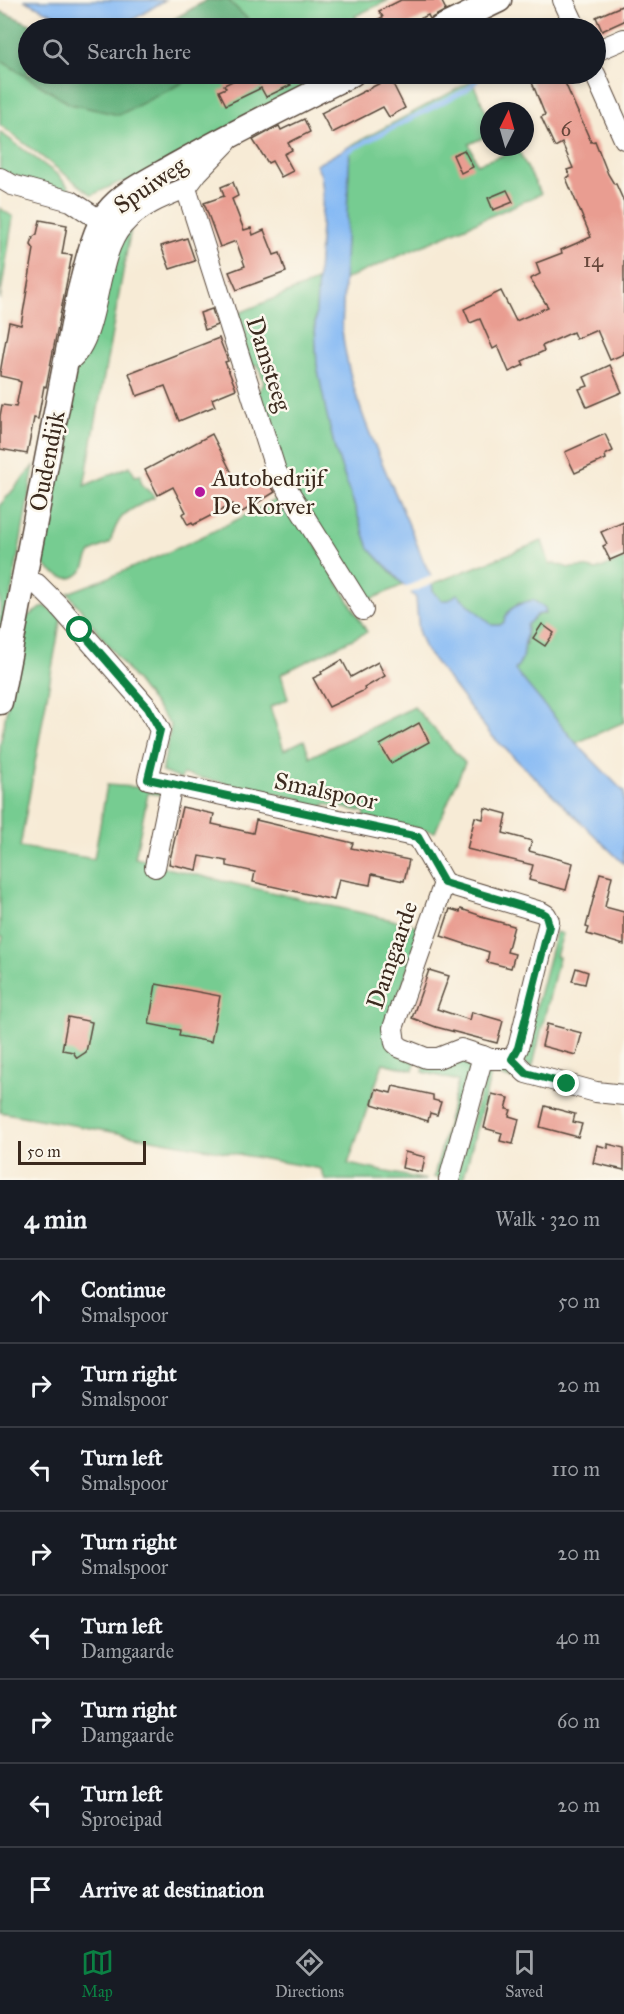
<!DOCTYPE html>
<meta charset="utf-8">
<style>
:root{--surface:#171b24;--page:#242831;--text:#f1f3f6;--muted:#9ea1a6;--line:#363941;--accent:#0b8043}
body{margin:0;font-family:"IM FELL Great Primer",serif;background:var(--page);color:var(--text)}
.compass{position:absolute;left:480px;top:102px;width:54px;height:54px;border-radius:50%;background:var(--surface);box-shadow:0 3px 9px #0003;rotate:5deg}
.scale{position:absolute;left:18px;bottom:15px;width:128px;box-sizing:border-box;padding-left:6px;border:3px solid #3b2a1e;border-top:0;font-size:16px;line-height:21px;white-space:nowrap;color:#3b2a1e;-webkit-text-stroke:4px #fbf7ec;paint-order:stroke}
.stop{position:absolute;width:18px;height:18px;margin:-14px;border:4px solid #0b8043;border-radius:50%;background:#fff}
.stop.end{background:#0b8043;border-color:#fff;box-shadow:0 2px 6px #0008}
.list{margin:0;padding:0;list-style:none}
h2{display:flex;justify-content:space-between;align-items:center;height:78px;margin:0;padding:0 24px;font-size:26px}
h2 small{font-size:20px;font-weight:400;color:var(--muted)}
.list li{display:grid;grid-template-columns:39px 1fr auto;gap:18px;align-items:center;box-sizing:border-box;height:84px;padding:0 24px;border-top:2px solid var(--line)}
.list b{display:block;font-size:22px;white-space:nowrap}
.list p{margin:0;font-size:20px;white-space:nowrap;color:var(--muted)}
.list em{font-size:20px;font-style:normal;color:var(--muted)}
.icon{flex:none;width:33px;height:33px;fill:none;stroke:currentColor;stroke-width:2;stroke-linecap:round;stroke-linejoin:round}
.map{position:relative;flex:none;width:624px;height:1180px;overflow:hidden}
.search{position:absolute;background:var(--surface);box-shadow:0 3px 9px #0003;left:18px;right:18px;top:18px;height:66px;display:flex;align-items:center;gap:15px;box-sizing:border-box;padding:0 21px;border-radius:33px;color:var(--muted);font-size:22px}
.sheet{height:750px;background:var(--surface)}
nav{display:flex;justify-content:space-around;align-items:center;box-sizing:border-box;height:84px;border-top:2px solid var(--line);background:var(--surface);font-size:16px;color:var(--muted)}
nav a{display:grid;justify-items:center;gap:3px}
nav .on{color:var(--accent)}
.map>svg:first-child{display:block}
.green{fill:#76cc91;stroke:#587b58;stroke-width:1.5}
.forest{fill:#60b07b;stroke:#4e6d4c;stroke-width:1.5}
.water{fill:#86baf4;stroke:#607289;stroke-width:1.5}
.pier{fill:#f7ebd6}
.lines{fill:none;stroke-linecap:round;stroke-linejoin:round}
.stream{stroke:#86baf4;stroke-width:5}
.building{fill:#e99d91}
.minor-casing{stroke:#57473a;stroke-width:22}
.tertiary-casing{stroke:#57473a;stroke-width:27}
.minor{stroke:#fff;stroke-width:20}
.tertiary{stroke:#fff;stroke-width:24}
.route{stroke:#0b8043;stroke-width:8}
.poi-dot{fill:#b5179e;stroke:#fbf7ec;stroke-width:2}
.labels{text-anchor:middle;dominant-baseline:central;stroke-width:5;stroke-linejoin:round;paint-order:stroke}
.number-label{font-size:21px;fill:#66473b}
.street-label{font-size:24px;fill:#3b2a1e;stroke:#fbf7ec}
.poi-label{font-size:24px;fill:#3b2a1e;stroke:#fbf7ec;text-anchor:start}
</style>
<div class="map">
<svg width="624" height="1180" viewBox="0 0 624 1180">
<rect width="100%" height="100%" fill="#fbf7ec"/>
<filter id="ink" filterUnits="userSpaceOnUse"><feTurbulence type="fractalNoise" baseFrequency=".0167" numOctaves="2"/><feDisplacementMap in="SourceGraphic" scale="12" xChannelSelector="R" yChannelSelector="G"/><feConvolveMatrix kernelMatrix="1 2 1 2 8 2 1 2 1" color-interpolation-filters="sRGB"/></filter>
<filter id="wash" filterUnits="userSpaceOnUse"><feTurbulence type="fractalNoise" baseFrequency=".008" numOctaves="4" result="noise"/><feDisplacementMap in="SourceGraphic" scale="24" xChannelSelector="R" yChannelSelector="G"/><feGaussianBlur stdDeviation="1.35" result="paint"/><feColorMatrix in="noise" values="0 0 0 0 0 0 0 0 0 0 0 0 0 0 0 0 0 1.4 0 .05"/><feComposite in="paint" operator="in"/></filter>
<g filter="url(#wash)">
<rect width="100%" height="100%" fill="#f7ebd6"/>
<!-- green -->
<g class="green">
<path d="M207,0H389L355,16L362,28H158Z"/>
<path d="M0,11L39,28H28V74H335L131,182H120L92,195L0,125Z"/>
<path d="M472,81L489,119V135L469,144L477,164L518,150L541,194L344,280L350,146Z"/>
<path d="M0,132L58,175L76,195L0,171Z"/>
<path d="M0,208L13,217L0,300Z"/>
<path d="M131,228L84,486L130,466L135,476L141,475C139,488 149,489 155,497C127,512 119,511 110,543C104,546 97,548 92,552C87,556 87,564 83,570C69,588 47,572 40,557L62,411L110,258Z"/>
<path d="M319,280L315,325L317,365L335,449L369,548L403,585L362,603L278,465L257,394L264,383L258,365L248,368L232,316Z"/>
<path d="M34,466L0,657V505Z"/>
<path d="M286,494L367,632L281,674L288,699L270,707L284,750L304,740L310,757L414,707L465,763L435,832L364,818L365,812L324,804L323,809L302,804V799L248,788L246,793L226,788V783L183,774L181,779L162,772L171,726L68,593C143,565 216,532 286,494Z"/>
<path d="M542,541L550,565L554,563L569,568L583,567L596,570L624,559V722L576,743L514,670L526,643L527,625L537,615L543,614L519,603C512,609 506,613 504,622L500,625H492L449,601L441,600L433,591L432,584Z"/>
<path d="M45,606L61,618L20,847L94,859L107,785L136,787L163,793L162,795L148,793L135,858L153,862V865L423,927L389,1023L416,1060L413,1070L383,1063L348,1164L426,1180H325L321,1169L0,1112V947L3,937L0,936V746L19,642L26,617Z"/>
<path d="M556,932L563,934L556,956L559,957L532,1069L522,1060Z"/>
<path d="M458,1058L467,1059L471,1067L441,1179L434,1177L458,1081L423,1072L425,1063Z"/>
<path d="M503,1065L520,1075V1081L491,1074L463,1180H455L487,1069Z"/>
</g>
<!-- forest -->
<g class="forest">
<path d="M207,0H228L257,28H159Z"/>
<path d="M0,11L39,28H28V74H200L119,115L70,104L0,60Z"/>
</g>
<!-- water -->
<g class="water">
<path d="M24,0H165C150,9 133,22 116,27C88,35 49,12 24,0Z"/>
<path d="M350,146L342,330C351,412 395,484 423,560L431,576L433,591L441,600H449L457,594L492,625H500L504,622C507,607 520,603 533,600L545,608L546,613L537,615L527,625L523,658L515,670L576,743L624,792V864L491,735L425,649L419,633L416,598L369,548L335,449L326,411L317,365L315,325L323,192L321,175L316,165Z"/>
</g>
<!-- pier -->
<path class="pier" d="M434,575L435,583L408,594L402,588Z"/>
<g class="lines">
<!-- stream -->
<path class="stream" d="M344,153L466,90L476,81L480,74"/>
</g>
<g id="blocks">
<!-- building -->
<g class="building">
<path d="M401,0H441L446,10L430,19L428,15L401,28H360L383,17L379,11Z"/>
<path d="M624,5V21L602,31L596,17Z"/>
<path d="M247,74H254L259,84L280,74H285L291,85L266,97L261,88L226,105L219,91L226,88L224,85Z"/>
<path d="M547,74H552L555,79L562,76L591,142L595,141L608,174L614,184H616L624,202V354L610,360L597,330L576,339L573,332L542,346L544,351L522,361L524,365L509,372L498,346L493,349L480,319L470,323L464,309L501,291L516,321L548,307L530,279L540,274L536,263L562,253L561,250L591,237L566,178L570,176L567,170L573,168L562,143L555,147L541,117L545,115L531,80Z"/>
<path d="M390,78L405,108L389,117L383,107L332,133L321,113Z"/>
<path d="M304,119L310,132L288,143L292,150L284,154L293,171L281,177L272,161L268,163L253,140L279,126L281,130Z"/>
<path d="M464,150L473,167L461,173L453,155Z"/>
<path d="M233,182L238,196L232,199L244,230L251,228L253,235L264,230L274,255L280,253L286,272L237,290L229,272L245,266L236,241L220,247L204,203L224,196L221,187Z"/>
<path d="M507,190L513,202L493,210L488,198Z"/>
<path d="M40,220L67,225L62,254L72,255L46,387L44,386L38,419L34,418L27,454L0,449V416L2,405L16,407L21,382L18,381V380L0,376V373L9,322L21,325L34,249L31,245L33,237L37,234Z"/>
<path d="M187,238L195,261L170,269L161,246Z"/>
<path d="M212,309L217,325L205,330L200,313Z"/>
<path d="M219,338L228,361L225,362L236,389L212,399L215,406L179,421L165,386L137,396L129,373Z"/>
<path d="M610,365L622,392L587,407L579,389L588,386L584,377Z"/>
<path d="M212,434L237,483L243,480L247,487L265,477L275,492L239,514L233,504L193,525L192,523L188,525L182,514L186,512L173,487L158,495L145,470Z"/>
<path d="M605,434L613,451L605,455L606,459L575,473L565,452Z"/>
<path d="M624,522V554L610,560L603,546L607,544L601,532Z"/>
<path d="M542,624L554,633L545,646L533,638Z"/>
<path d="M342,660L351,677L378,662L385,676L364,688L365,690L329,707L313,678L322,674L321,672Z"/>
<path d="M419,723L429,742L391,763L380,745Z"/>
<path d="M182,807L214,814L212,824L253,833L256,820L353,843L351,848L409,860L404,881L372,874L370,885L339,879L334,900L253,882L255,872L227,866V861L200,856L197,870L169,864Z"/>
<path d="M485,808L507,814L503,833L532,841L529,851L573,863L566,890L529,880L533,865L467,849L475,817L483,819Z"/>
<path d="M600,873L612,876L605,907L624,912V945L587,934L589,928L586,927Z"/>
<path d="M450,909L460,912L461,909L482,916L481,917L514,926L507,952L515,954L511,968L487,962L489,952L441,936Z"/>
<path d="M576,968L588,972L585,984L572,981Z"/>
<path d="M429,970L449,976L437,1009L470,1020L472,1012L503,1021L497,1043L436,1027L412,1018Z"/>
<path d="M156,984L220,996L211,1042L179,1036L180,1030L149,1024Z"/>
<path d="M68,1017L92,1022L86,1052L77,1058L73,1052L62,1050Z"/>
<path d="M547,1024L582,1033L576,1055L542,1046Z"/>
<path d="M393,1086L433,1095V1100L441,1102L437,1115L430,1113L428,1121L372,1104L376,1089L391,1093Z"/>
<path d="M492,1094L509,1098L506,1109L511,1110L509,1116L519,1119L513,1144L500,1141L502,1133L484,1128Z"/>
<path d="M545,1106L575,1114L573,1122L582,1124L578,1137L540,1127Z"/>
<path d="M608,1144L624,1148V1170L593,1163L597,1145L608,1148Z"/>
<path d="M405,1152L425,1157L422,1172L402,1168Z"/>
</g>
</g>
</g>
<g filter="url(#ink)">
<use href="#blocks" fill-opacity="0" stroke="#57473a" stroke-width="1.5"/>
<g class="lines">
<defs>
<g id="minor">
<path d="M563,0L576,28"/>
<path d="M596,51L624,39"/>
<path d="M595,74L624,139"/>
<path d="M227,142L198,172L186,188L276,471L363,610"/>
<path d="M0,178L12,185L71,201L101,221"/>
<path d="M66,363C102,342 93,258 123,225C140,206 163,197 186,188"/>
<path d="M25,581L37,584L58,605L148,708L160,730L148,779L418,837L444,883"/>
<path d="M155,867L172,784"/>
<path d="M483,1056L490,1059H512L526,1073L596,1092L624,1095"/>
<path d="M449,1180L483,1056L461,1049L438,1058H426L401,1048L395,1043L393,1028L444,883L541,912L546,915L549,921L518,1048L512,1059"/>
</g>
<g id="tertiary">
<path d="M441,28L499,0"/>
<path d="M0,702L79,294C85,272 93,231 107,213C124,191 154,178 178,164C235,132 293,103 352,74"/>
</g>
</defs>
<!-- minor casing -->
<use href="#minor" class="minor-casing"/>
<!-- tertiary casing -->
<use href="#tertiary" class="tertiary-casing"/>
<!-- minor -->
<use href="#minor" class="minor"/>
<!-- tertiary -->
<use href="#tertiary" class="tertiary"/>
</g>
</g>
<g class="lines" filter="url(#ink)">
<!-- route -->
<path class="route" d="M80,630L148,708L160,730L148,779L418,837L444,883L541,912L546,915L549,926L518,1048L512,1059L526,1073L567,1084"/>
</g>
<!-- markers -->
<circle class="poi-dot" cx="200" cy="492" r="6"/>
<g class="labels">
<!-- number labels -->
<g class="number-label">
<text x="566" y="129">6</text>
<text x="593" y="260">14</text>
</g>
<!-- street labels -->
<g class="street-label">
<text transform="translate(150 185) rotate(-34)">Spuiweg</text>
<text transform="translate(269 364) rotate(72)">Damsteeg</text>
<text transform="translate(47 461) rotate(-79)">Oudendijk</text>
<text transform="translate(326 791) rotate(12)">Smalspoor</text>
<text transform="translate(392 955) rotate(-71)">Damgaarde</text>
</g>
<!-- poi labels -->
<g class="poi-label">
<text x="212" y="478">Autobedrijf<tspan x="212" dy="28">De Korver</tspan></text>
</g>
</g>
</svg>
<svg class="compass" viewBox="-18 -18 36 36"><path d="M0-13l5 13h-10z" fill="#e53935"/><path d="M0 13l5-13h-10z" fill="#9ea1a6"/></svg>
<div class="scale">50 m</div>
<div class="stop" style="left:80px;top:630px"></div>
<div class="stop end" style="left:567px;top:1084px"></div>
<div class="search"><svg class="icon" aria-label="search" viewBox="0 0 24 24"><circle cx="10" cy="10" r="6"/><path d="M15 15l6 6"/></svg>Search here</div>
</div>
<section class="sheet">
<h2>4 min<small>Walk · 320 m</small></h2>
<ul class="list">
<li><svg class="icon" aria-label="ahead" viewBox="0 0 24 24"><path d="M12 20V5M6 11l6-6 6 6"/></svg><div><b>Continue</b><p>Smalspoor</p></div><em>50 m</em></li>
<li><svg class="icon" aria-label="right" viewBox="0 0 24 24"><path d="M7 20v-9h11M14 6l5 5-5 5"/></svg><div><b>Turn right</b><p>Smalspoor</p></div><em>20 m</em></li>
<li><svg class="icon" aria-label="left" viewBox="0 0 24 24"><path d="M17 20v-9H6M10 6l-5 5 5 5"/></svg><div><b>Turn left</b><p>Smalspoor</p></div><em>110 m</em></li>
<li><svg class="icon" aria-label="right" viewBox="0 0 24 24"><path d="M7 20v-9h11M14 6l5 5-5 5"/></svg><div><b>Turn right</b><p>Smalspoor</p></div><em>20 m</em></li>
<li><svg class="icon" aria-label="left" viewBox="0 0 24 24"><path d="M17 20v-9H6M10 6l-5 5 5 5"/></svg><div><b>Turn left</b><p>Damgaarde</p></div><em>40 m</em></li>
<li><svg class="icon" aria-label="right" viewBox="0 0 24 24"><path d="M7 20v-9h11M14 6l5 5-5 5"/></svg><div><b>Turn right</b><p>Damgaarde</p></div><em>60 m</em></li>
<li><svg class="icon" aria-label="left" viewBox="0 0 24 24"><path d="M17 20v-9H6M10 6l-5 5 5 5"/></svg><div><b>Turn left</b><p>Sproeipad</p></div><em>20 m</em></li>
<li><svg class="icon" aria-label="arrive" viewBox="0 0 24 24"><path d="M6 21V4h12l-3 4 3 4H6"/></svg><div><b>Arrive at destination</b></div></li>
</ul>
</section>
<nav>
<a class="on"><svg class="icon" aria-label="map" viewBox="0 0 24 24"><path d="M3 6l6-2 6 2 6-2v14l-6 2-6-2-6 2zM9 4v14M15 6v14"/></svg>Map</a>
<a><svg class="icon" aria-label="directions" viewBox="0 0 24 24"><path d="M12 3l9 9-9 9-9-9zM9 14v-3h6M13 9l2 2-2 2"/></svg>Directions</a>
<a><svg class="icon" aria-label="saved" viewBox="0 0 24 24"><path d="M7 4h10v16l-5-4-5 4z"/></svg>Saved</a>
</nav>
